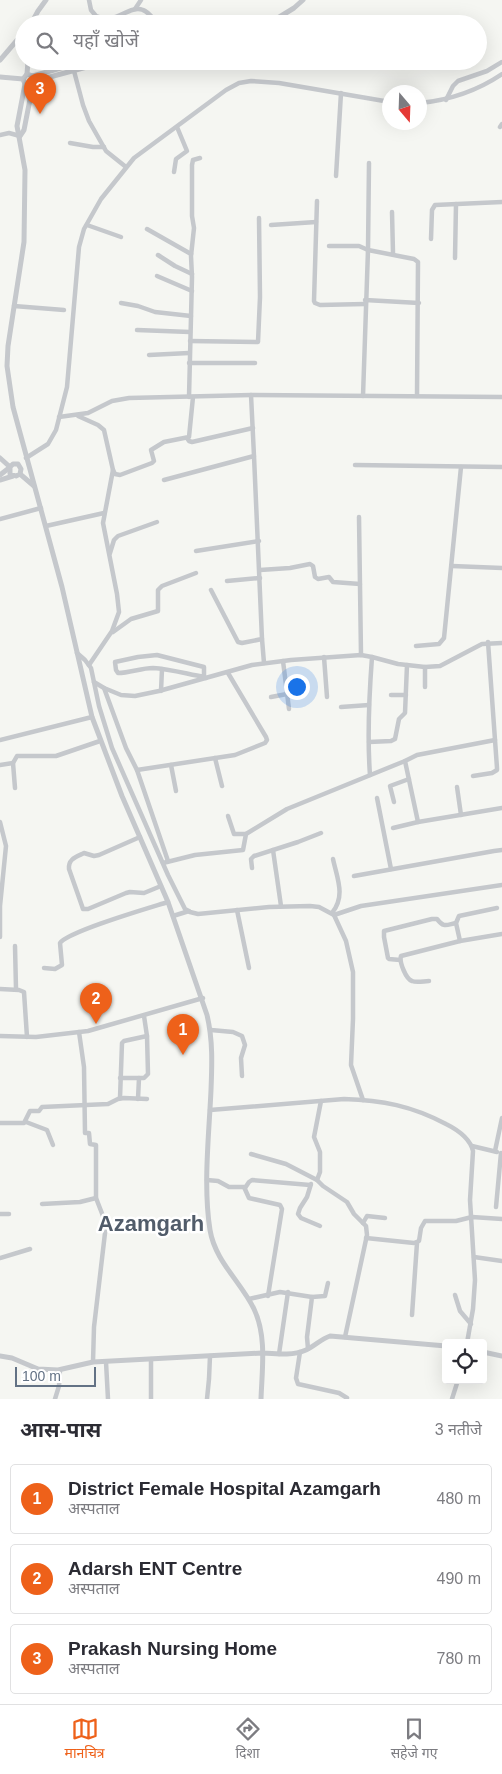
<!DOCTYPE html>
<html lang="hi">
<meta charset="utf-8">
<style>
:root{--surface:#fff;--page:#f7f7f7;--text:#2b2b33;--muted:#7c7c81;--line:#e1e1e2;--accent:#ee611a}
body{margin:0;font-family:Helvetica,"Noto Sans Devanagari",sans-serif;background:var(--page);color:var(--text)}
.controls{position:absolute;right:15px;bottom:15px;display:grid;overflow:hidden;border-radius:5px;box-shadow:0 5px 20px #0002}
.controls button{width:45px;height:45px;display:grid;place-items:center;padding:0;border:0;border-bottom:1px solid var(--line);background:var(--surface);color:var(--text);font:25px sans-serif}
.compass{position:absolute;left:382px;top:85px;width:45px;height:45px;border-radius:50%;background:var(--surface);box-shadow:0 5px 20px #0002;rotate:161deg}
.scale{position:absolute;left:15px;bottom:12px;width:81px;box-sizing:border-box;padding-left:5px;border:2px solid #637285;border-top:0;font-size:14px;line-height:18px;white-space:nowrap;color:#637285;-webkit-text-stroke:4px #fff;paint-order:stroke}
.you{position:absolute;left:296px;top:686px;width:18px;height:18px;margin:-12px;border:4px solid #fff;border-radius:50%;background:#1a73e8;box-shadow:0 0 0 8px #1a73e833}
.badge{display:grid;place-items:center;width:32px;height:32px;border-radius:50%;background:var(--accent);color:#fff;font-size:16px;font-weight:700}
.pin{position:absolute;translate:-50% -41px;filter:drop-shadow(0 1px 2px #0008)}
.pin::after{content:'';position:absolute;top:26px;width:18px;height:15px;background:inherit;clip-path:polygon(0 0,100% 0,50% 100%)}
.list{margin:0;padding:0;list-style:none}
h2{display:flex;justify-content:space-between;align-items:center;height:65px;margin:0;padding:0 20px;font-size:21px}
h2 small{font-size:16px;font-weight:400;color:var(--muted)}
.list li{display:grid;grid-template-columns:32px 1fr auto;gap:15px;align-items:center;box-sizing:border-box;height:70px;margin:0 10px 10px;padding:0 10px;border:1px solid var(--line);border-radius:5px}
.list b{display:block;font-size:19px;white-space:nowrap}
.list p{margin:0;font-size:16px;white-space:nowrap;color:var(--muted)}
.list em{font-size:16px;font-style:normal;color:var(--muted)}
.icon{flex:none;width:28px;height:28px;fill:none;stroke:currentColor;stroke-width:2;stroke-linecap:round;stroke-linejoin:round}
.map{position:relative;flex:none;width:502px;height:1399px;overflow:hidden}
.search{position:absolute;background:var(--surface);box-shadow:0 5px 20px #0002;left:15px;right:15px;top:15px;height:55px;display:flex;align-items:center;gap:12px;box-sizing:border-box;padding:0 18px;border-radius:28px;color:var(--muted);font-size:19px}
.sheet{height:305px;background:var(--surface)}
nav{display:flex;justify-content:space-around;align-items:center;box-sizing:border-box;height:70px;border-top:1px solid var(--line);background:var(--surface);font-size:14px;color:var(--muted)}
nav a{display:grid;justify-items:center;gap:2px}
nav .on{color:var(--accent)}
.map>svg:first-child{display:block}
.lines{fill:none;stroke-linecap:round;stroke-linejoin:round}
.minor{stroke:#c5c8cc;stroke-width:4.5}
.tertiary{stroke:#c5c8cc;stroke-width:5}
.labels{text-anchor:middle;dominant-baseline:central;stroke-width:5;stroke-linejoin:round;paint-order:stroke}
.town-label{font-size:22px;font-weight:bold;fill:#515c6a;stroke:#fff}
</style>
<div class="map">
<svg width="502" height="1399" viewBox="0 0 502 1399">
<rect width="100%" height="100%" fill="#f5f6f2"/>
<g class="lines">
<!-- minor -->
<g class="minor">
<path d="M89,0L91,10L96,16C101,18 106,19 112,18C122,16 133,6 143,10C149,12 153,19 158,24"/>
<path d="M135,9L141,0"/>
<path d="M74,71L83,105L89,121L106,151L126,167"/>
<path d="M446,100L453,86L458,81L487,71L502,62"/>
<path d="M420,103C449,100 477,91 502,74"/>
<path d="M500,127L502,124"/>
<path d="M0,135L9,133L20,136"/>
<path d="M70,143L93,147H104"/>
<path d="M174,172L176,159L187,151L177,127"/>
<path d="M336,176L341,93"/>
<path d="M317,201L314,301L315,303L320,305L365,304"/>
<path d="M392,212L393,253"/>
<path d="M87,225L121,237"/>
<path d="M271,225L316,222"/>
<path d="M147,229L191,254"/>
<path d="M431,239L432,210L435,205L502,202"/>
<path d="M329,246H359L368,250L414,259L418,262L417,396"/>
<path d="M158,255L175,266L192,274"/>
<path d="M455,258L456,204"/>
<path d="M157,276L192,291"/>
<path d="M365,300L419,303"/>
<path d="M121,303L138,306L155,312L191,316"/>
<path d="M14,306L64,310"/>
<path d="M137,330L190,332"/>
<path d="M190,341L258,342L260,297L259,218"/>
<path d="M149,355L189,353"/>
<path d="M189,363H255"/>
<path d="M363,396L368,250L369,163"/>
<path d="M189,397L192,277L191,256L194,228L192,216V165L193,160L200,158"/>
<path d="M78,416L98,425L104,430L113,470L115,474L120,475L152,463L154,461L151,450L164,442L189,437L193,397"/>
<path d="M59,417L88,413L112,401L129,398L251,395L502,397"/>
<path d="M187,438L189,441L192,442L253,428"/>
<path d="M26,458L48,444L56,430L67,387L79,247L84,229L101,199L134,158L226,90L239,83L251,81L279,83L390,102"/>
<path d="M355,465L502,467"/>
<path d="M164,480L254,456L251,395"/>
<path d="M359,517L361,655"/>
<path d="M0,519L41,508"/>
<path d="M46,526L104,513"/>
<path d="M196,551L259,541"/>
<path d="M110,553L114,540L118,536L157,522"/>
<path d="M452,566L502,568"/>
<path d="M260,570L290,568L310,564L313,566L315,577L318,579L329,577L333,582L360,584"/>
<path d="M227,581L260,578"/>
<path d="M211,590L238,642L242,643L262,639L254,456"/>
<path d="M113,632L131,619L158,611V590L162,586L196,573"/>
<path d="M262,639L264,663"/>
<path d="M416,646L439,644L444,638L461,467"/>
<path d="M77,653L85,660L91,668L99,706L112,748L168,875L185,909L190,912L198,914L269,907L310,906L319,907L334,915L346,941L353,972V1019L351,1065L363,1100"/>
<path d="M324,657L327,697"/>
<path d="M372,657L398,664L425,667L440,666L482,644L502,643"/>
<path d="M283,661L289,709"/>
<path d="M89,665L112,631L119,612L117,594L103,523L113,470"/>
<path d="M425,667V687"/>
<path d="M204,677V667L157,655L138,657L115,662L116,670L118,673C130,673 141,668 153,668C170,669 187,674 204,677L206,678"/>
<path d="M94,682L104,688L126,748L137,770L235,755L265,743L267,740L266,737L228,673"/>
<path d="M104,688L121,695L135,696L159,691L252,665L291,660L361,655L372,657C369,697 367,736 370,775"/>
<path d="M161,691L162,669"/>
<path d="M391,695H406"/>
<path d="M271,697L287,694"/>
<path d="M341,707L369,705"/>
<path d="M0,740L92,717"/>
<path d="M495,740L417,755L405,761L418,822L502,808"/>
<path d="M369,742L391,741L395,739L399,719L405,713L407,665"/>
<path d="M215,758L222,786"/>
<path d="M0,765L13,763"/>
<path d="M171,765L176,791"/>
<path d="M137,770L168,861"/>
<path d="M473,776L492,773L497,770V768L488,642"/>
<path d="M457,787L461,815"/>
<path d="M15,788L13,763L17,756H56L100,741"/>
<path d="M377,798L391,869"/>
<path d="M394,802L390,786L409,779"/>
<path d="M228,816L234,834H246"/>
<path d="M0,822L6,846L0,906V937"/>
<path d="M393,828L418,822"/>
<path d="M140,837L99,855L94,856L84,853C76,857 68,859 69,869L82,906L83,909H88L126,893L130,892L144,893L161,886"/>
<path d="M273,850L281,906"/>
<path d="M163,863L195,855L243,850L246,834L287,809L405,761"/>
<path d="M252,868L251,859L254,856L298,842L321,833"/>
<path d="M354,876L494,851L502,850"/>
<path d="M237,910L249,968"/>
<path d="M332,913C346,896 337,878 333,859"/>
<path d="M334,915L361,906L502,885"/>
<path d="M173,916L189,911"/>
<path d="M460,941L456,923L459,916L497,908"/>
<path d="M15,946L16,989"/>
<path d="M400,960L389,959L388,958L384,937V931L432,919H437C444,928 446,925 456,923"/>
<path d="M44,968L55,969L62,965L60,943C69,931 149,908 168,902"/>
<path d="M429,981C424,981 417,983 412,981C406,979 399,962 401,956L460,941L502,934"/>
<path d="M0,989L19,990L24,992L27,1037"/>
<path d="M211,1030L233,1032L242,1036L245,1045L241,1058L242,1076"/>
<path d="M79,1032L84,1067L85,1133H89L90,1144L96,1145V1198L103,1216L105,1233L94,1327L93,1362"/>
<path d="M0,1036L36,1037L88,1031L203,998"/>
<path d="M120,1078H144L148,1074L147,1036L144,1016"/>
<path d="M120,1098L122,1043L124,1041L147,1036"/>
<path d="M138,1099L139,1078"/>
<path d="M210,1110L344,1099C382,1100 412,1106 446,1124C458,1130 470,1138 473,1151L470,1200L475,1280L473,1309L467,1343"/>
<path d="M26,1122L47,1130L53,1145"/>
<path d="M0,1123H24L30,1111H39L42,1107L108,1104L118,1099L124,1098L147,1099"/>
<path d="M472,1146L497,1152"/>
<path d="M495,1151L502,1118"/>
<path d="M251,1154L286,1164L317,1180L323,1186L347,1202L354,1214L366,1226L367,1235L345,1337"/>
<path d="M207,1180L218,1181L229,1187H244L249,1198L280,1205L282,1209L268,1296"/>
<path d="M317,1180L320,1172V1152L314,1137L321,1101"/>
<path d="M311,1184L307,1197L300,1208L298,1214L301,1218L320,1226"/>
<path d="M245,1188L249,1182L252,1180L310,1185"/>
<path d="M42,1204L80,1202L96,1198"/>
<path d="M496,1207L501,1153"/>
<path d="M0,1214H9"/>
<path d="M363,1223L367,1216L385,1218"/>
<path d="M366,1238L414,1243L419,1241L421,1228L425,1221H456L472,1217L502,1219"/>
<path d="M474,1257L502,1261"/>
<path d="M0,1258L30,1249"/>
<path d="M455,1295L460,1311L471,1324"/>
<path d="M249,1299L280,1292L312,1297"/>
<path d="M412,1315L417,1243"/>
<path d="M308,1349L307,1337L312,1297L325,1296L328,1283"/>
<path d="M300,1352L296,1378L298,1384L339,1393L347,1398"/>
<path d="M279,1354L288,1292"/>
<path d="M151,1359V1399"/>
<path d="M106,1362L108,1399"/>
<path d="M55,1399L59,1386L60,1370"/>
<path d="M207,1399L209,1379L210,1356"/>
<path d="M452,1399L458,1380"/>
</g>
<!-- tertiary -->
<g class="tertiary">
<path d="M31,24L38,11L46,0"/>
<path d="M268,24L294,8L303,0"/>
<path d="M0,60L24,32"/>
<path d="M27,74L28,61"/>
<path d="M33,76L85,61"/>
<path d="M0,77L23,79"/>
<path d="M35,81L33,76L27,74L23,79L25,84L30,86L35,81L109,61"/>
<path d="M25,84L17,126L25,170L24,242L8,346L7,366L13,407L62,587L92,717L122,796L168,902L207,1015C213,1040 212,1065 211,1090C209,1135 203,1186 210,1230C215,1261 241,1282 254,1309C267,1336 262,1370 261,1399"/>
<path d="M20,136L24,130L33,84"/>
<path d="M0,458L10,467V474L16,476L20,474L21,469L18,464H13L10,467"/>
<path d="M20,474L34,486"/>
<path d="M0,475L9,468"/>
<path d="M0,480L13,476"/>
<path d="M483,1352L502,1356"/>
<path d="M0,1356L12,1358L38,1369L58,1370L93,1362L262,1353C277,1354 292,1356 306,1350C315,1346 321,1339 330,1336L446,1346"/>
</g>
</g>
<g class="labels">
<!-- town labels -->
<g class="town-label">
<text x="151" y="1223">Azamgarh</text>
</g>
</g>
</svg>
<div class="controls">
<button><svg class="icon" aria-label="locate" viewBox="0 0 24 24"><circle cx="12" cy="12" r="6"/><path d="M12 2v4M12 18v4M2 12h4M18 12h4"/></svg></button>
</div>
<svg class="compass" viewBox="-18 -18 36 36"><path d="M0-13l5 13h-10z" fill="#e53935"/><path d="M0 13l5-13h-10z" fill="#7c7c81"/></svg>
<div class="scale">100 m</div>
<div class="you"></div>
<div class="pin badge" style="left:183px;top:1055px">1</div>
<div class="pin badge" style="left:96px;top:1024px">2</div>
<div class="pin badge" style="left:40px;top:114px">3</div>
<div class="search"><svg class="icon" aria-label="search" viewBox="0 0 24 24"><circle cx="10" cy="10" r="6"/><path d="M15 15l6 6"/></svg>यहाँ खोजें</div>
</div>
<section class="sheet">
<h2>आस-पास<small>3 नतीजे</small></h2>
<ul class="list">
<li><span class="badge">1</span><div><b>District Female Hospital Azamgarh</b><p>अस्पताल</p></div><em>480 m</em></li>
<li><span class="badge">2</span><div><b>Adarsh ENT Centre</b><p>अस्पताल</p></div><em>490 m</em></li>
<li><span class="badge">3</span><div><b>Prakash Nursing Home</b><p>अस्पताल</p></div><em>780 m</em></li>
</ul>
</section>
<nav>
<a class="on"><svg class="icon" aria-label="map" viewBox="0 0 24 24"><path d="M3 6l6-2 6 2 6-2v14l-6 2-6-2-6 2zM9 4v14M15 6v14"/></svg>मानचित्र</a>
<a><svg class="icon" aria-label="directions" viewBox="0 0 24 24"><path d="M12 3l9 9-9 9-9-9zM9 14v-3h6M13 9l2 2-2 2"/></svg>दिशा</a>
<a><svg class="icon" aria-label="saved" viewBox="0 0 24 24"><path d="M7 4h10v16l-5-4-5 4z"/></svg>सहेजे गए</a>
</nav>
